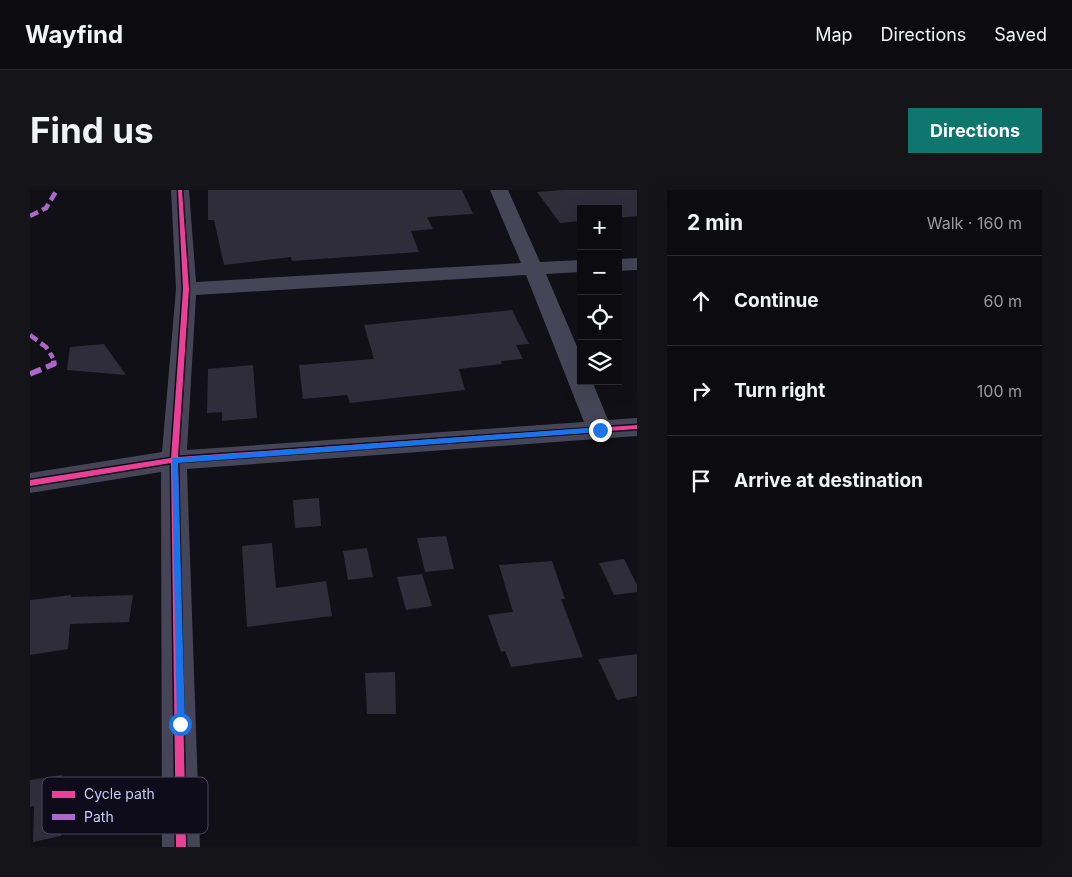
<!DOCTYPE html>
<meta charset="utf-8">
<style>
:root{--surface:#0c0c10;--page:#151519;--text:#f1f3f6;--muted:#9a9b9f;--line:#2c2c30;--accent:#0f766e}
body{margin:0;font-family:Inter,sans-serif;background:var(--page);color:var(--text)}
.controls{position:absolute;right:15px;top:15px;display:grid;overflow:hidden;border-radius:0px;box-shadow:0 5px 20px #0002}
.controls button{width:45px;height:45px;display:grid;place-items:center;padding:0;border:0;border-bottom:1px solid var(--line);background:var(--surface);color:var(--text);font:25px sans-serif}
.stop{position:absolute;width:15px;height:15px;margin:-11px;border:4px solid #1a73e8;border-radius:50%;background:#fff}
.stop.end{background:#1a73e8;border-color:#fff;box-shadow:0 1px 5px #0008}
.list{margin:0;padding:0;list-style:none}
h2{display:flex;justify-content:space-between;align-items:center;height:65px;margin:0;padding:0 20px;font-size:21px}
h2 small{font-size:16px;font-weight:400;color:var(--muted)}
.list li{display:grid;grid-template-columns:32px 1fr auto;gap:15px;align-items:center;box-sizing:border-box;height:90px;padding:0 20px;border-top:1px solid var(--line)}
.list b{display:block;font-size:19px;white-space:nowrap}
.list em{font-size:16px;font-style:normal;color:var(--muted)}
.icon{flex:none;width:28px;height:28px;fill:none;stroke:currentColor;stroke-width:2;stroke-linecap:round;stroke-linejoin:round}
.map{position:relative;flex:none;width:607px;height:657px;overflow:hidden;border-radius:0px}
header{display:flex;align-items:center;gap:30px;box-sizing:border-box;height:70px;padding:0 25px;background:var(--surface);border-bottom:1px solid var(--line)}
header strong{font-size:24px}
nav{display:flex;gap:28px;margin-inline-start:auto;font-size:18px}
.intro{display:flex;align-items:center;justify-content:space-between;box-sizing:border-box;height:120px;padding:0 30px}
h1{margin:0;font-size:35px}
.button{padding:12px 22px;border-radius:0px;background:var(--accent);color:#fff;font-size:18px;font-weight:700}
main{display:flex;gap:30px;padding:0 30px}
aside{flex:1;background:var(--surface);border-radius:0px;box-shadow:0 5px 20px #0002}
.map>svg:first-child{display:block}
.building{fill:#2e2d39}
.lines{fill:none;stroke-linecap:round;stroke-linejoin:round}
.minor{fill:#454557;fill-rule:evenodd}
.quiet-far1{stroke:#ac68c9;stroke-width:4.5;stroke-dasharray:9 4.5;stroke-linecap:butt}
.quiet{stroke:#ac68c9;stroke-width:5.5;stroke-dasharray:12 5.5;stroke-linecap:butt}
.cycleway-casing{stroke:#0e0c1a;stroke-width:3}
.cycleway{fill:#ea4096;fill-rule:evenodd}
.route{fill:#1a73e8}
.key{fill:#0e0c1a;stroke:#48455d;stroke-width:1}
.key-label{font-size:14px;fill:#cecbfa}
</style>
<header>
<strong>Wayfind</strong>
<nav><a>Map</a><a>Directions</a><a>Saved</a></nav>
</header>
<div class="intro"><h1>Find us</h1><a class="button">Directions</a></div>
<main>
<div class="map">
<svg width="607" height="657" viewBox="0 0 607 657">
<rect width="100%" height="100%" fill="#101016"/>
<!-- building -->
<g class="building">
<path d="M178,0H432L443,24L397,27L403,39L381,41L389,62L262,71L261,67L194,75L184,30H178Z"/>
<path d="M533,0H607V26L588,28V19H551V31L530,33L507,2Z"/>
<path d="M482,120L499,154L486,155L493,169L471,171L472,174L429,179L435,200L320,213L317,205L273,209L269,175L344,169L334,135Z"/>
<path d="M74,154L96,185L37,180L40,157Z"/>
<path d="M223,175L227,228L192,231V222L177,223L178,179Z"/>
<path d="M289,308L291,336L265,338L263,310Z"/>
<path d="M416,346L424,379L395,382L387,348Z"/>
<path d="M242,353L246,398L296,391L302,426L217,437L212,356Z"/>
<path d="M337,358L343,387L318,390L313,361Z"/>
<path d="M594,369L607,395V402L584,405L569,373Z"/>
<path d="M522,371L535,409H531L553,467L481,477L475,461L471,462L458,425L483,422L469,375Z"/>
<path d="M392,384L402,416L376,420L367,387Z"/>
<path d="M41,405V407L103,405L99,432L40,434L38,459L0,465V410Z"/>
<path d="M607,464V506L587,510L568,469Z"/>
<path d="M365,482L366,524H337L335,483Z"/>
<path d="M32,585L31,646L3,652L4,616L0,617V590Z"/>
</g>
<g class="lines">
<!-- minor -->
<g class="minor">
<path d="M141,0H159L166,92L491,73L460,0H478L510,72L551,70V82L516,84L551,166V191H562L578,230L607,228V246L157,279L170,657H132L131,282L0,303V283L132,262L146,99ZM496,85L554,232L157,260L166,105Z"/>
<path d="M607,68V80L588,81V69Z"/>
</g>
<!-- quiet-far1 -->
<g class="quiet-far1">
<path d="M0,26L16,18L27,0"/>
<path d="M0,145L16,157L23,168"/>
</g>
<!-- quiet -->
<path class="quiet" d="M0,184L24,174L23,167"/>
<defs>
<path id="cycleway" d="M148,0H152L159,99L148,267L607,235V239L148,272L156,657H146L141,273L0,296V290L141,268L153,99Z"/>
</defs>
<!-- cycleway casing -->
<use href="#cycleway" class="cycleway-casing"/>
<!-- cycleway -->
<use href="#cycleway" class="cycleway"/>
</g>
<!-- route -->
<path class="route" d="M570,237L573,240L570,242L148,273L155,534L150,539L147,538L142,268Z"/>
<!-- legend -->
<rect x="12" y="587" width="166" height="57" rx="8" class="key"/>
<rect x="22" y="601" width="23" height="7" fill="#ea4096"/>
<rect x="22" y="624" width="23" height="6" fill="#ac68c9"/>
<g class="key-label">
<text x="54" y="609">Cycle path</text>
<text x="54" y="632">Path</text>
</g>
</svg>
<div class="controls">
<button>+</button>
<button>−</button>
<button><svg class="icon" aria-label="locate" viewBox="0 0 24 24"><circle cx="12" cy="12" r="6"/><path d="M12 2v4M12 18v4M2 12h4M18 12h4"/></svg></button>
<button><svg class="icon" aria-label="layers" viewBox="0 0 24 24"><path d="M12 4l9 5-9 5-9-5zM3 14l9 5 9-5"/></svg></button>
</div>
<div class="stop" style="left:150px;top:534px"></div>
<div class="stop end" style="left:570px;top:240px"></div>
</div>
<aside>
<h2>2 min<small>Walk · 160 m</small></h2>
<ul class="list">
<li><svg class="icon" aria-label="ahead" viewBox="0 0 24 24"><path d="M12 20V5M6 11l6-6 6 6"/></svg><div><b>Continue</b></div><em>60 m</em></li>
<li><svg class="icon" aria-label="right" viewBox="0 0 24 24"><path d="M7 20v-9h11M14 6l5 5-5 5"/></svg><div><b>Turn right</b></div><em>100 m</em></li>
<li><svg class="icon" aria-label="arrive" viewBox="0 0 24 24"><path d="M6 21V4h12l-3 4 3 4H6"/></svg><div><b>Arrive at destination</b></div></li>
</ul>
</aside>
</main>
